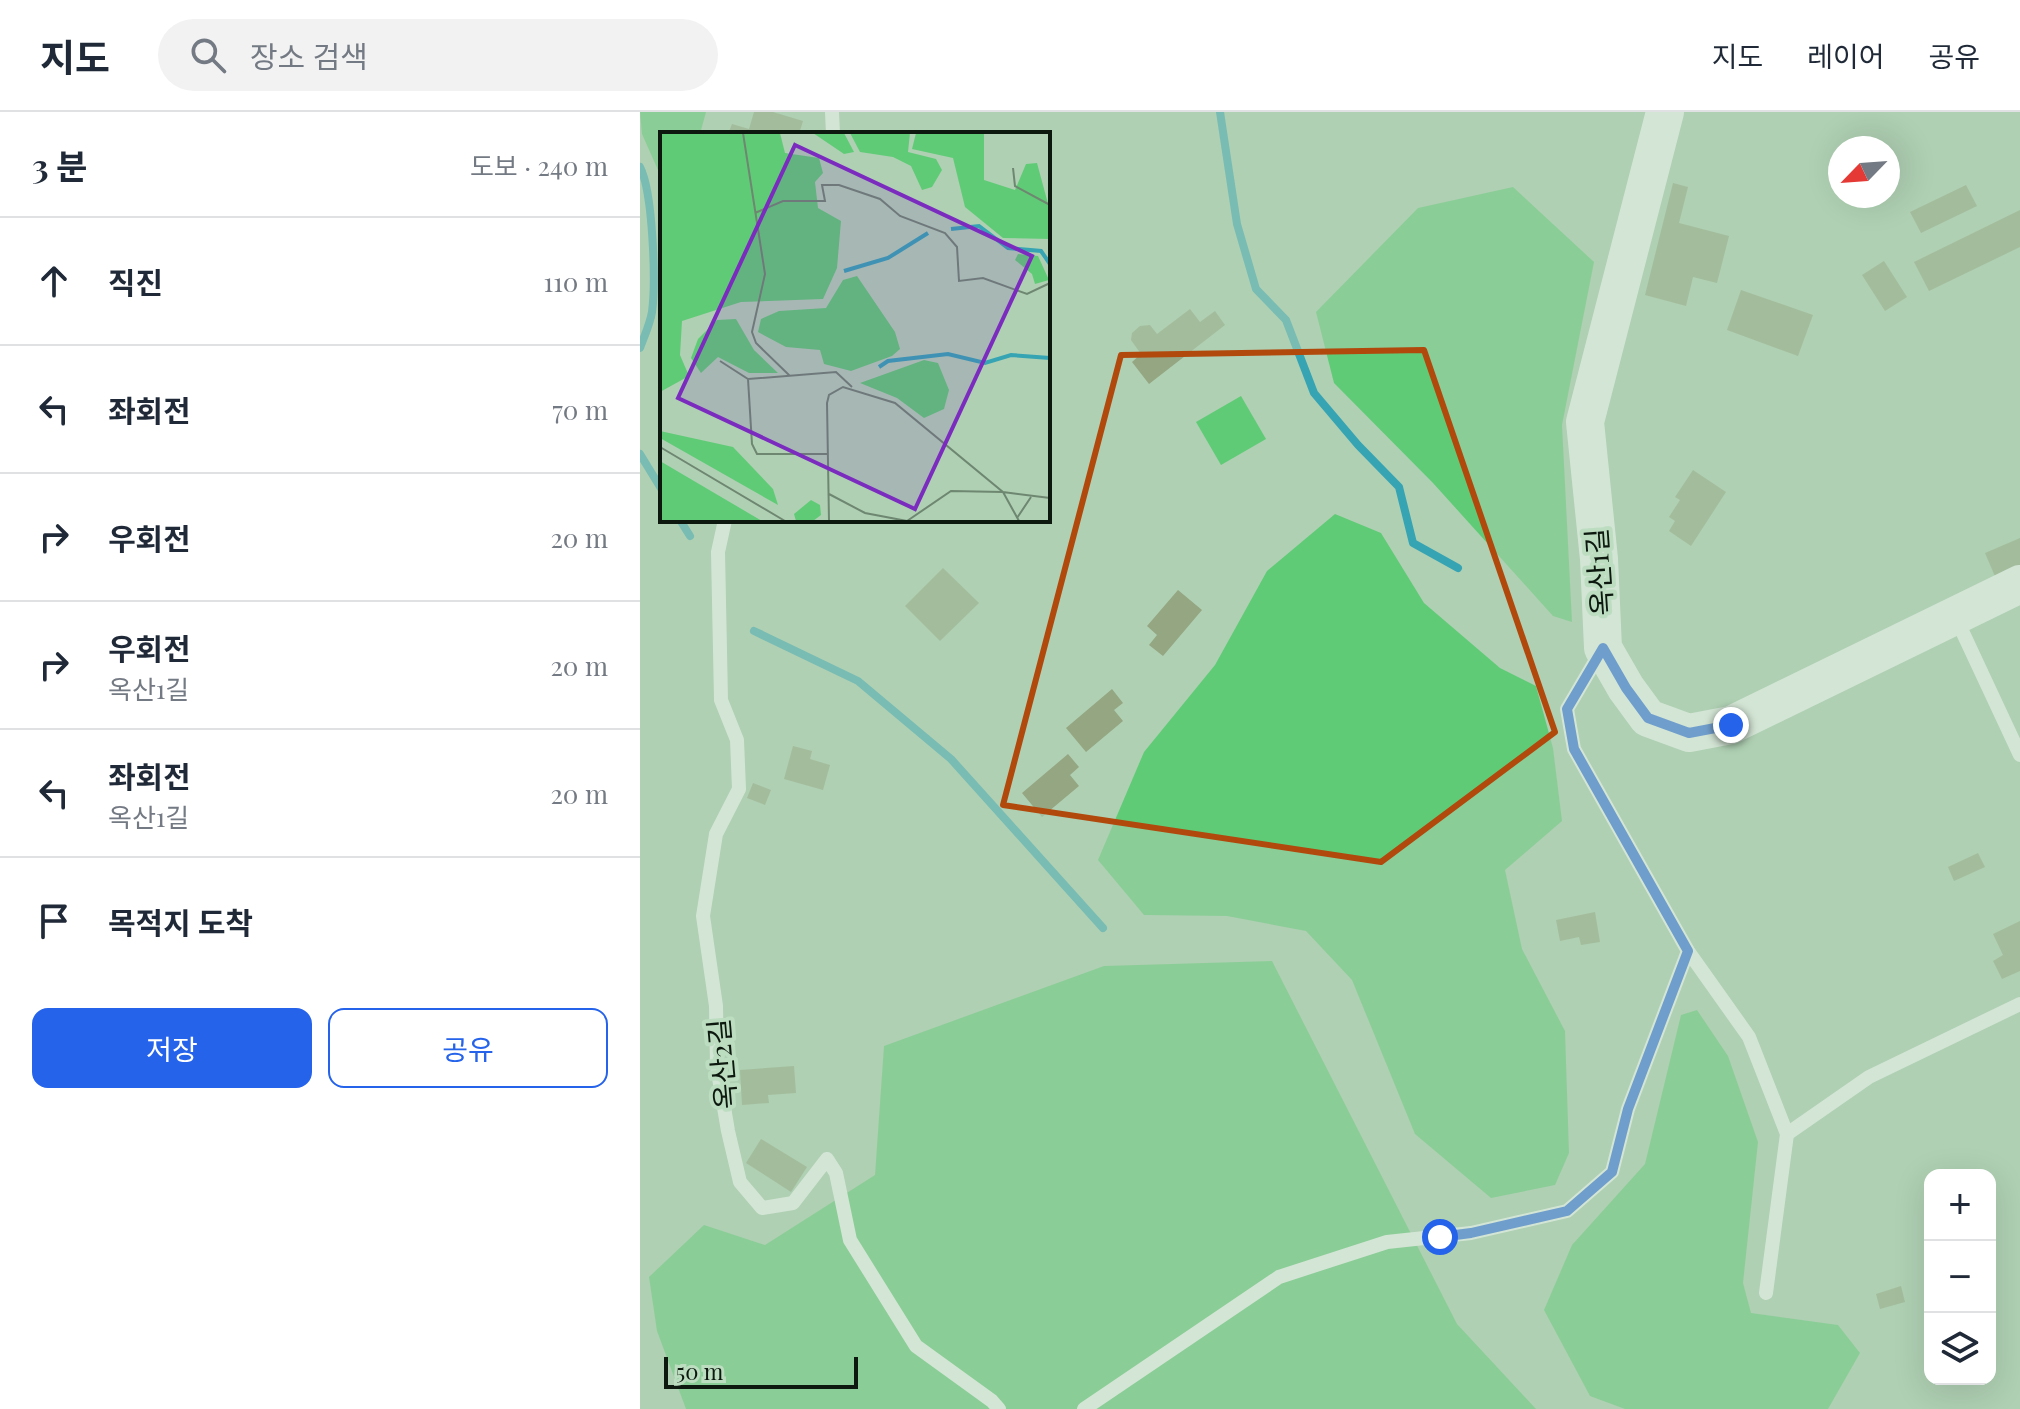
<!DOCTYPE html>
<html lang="ko">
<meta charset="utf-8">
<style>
:root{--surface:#fff;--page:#f2f2f3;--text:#1f2937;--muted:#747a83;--line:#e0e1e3;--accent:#2563eb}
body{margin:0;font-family:"Playfair Display","Noto Sans KR",serif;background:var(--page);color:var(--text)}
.controls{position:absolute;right:24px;bottom:24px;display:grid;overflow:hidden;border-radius:16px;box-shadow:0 8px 32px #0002}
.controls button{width:72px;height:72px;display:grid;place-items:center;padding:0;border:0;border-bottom:2px solid var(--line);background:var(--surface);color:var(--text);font:40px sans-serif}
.compass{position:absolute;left:1188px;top:24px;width:72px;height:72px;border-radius:50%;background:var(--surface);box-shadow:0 8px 32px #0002;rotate:245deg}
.scale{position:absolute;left:24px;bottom:20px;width:194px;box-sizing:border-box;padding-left:8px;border:4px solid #0d190f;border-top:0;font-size:22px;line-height:28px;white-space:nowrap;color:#0d190f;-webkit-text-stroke:6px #bcddc0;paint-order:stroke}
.stop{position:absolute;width:24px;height:24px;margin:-18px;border:6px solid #2563eb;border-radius:50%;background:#fff}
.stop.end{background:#2563eb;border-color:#fff;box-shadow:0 2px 8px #0008}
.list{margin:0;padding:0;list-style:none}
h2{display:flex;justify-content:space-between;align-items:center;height:104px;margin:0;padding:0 32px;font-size:34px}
h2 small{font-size:26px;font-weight:400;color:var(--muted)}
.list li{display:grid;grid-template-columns:52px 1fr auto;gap:24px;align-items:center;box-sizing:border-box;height:128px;padding:0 32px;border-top:2px solid var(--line)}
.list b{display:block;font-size:30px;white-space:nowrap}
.list p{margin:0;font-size:26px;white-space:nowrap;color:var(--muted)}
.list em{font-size:26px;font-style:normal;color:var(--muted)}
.actions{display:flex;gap:16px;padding:24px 32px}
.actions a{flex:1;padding:18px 0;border:2px solid var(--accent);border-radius:16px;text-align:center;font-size:28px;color:var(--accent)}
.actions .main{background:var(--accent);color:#fff}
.icon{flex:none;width:44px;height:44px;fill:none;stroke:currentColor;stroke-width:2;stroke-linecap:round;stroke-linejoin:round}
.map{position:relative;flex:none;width:1380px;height:1297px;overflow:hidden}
header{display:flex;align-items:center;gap:48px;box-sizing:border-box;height:112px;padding:0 40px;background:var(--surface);border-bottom:2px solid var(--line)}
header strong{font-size:38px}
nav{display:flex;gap:44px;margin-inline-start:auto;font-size:28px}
.search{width:560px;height:72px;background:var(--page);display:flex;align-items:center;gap:20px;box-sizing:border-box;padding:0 28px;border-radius:44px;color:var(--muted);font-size:30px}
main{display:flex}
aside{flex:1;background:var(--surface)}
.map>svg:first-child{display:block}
.green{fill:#60cb77}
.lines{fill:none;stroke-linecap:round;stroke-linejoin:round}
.stream{stroke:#36a4b3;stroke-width:8}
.building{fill:#95a682}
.lane{stroke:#fff;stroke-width:14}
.secondary{stroke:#fff;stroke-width:38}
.route{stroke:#2563eb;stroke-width:10}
.marked{fill:none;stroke:#b1490d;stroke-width:6;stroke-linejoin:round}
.labels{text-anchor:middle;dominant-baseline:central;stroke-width:8;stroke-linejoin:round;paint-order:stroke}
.street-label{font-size:28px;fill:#0d190f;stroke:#bcddc0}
.inset-river{fill:none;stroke:#36a4b3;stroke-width:4}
.inset-road{fill:none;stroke:#6e8771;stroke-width:2}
.view{fill:#7b2cbf;fill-opacity:0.15;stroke:#7b2cbf;stroke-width:4}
.inset-edge{fill:none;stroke:#0d190f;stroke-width:4}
</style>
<header>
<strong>지도</strong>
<div class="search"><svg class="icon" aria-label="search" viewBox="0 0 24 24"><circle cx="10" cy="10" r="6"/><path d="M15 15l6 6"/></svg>장소 검색</div>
<nav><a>지도</a><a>레이어</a><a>공유</a></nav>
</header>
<main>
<aside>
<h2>3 분<small>도보 · 240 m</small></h2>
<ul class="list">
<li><svg class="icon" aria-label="ahead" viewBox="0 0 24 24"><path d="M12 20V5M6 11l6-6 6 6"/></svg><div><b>직진</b></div><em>110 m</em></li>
<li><svg class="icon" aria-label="left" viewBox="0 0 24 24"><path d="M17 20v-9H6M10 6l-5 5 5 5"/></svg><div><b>좌회전</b></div><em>70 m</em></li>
<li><svg class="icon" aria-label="right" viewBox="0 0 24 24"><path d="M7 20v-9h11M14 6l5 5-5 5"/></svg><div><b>우회전</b></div><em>20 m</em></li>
<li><svg class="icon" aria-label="right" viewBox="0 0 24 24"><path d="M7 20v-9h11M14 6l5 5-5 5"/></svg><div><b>우회전</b><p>옥산1길</p></div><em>20 m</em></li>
<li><svg class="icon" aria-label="left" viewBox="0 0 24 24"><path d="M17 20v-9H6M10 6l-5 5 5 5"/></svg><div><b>좌회전</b><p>옥산1길</p></div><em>20 m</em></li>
<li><svg class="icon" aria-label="arrive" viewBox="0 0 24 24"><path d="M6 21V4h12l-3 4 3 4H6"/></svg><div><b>목적지 도착</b></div></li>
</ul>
<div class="actions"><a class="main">저장</a><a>공유</a></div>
</aside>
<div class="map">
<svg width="1380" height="1297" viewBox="0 0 1380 1297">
<rect width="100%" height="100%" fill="#afd0b3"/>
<!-- green -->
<g class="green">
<path d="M0,0H66L60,22H22V67L2,22Z"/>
<path d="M873,75L954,150L922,313L932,510L913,504L793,371L694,271L676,200L778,96Z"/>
<path d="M601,284L626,327L581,353L556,310Z"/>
<path d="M695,402L741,421L784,491L860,556L896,574L913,636L922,709L865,758L882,837L925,919L929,1041L915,1073L851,1086L775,1022L712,868L666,819L587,804L504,803L458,748L504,640L575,553L627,459Z"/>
<path d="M632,849L817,1212L896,1297H46L17,1219L9,1165L64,1113L125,1133L235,1063L244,934L464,854Z"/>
<path d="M1057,898L1088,944L1118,1030L1103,1171L1111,1201L1198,1213L1220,1241L1188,1297H985L950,1284L904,1198L932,1133L1005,1052L1041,903Z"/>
</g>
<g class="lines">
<!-- stream -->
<g class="stream">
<path d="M580,0L597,112L616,177L646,208L674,281L718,333L759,375L773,431L818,456"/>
<path d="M0,55C13,80 16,170 12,200C10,212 4,225 0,236"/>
<path d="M0,342L22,378"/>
<path d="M40,408L50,424"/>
<path d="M114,519L218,569L311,647L463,816"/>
</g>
</g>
<!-- building -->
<g class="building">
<path d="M114,0H133L163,9L159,22H88L92,12L109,17Z"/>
<path d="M1033,71L1048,75L1039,111L1089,124L1077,171L1053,165L1046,194L1005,183Z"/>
<path d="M1326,73L1337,94L1281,121L1270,100Z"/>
<path d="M1380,98V135L1289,179L1274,150Z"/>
<path d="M1244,149L1267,185L1245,199L1222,163Z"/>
<path d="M1101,178L1173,203L1158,244L1087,218Z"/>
<path d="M550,197L560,210L575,199L585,213L509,272L492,250L501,242L491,228L492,221L500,214L510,213L517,222Z"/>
<path d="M1053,358L1086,380L1051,434L1029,419L1035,409L1029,405L1040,388L1035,385Z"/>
<path d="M1380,426V459L1357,469L1345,441Z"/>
<path d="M303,456L339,491L300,529L265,494Z"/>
<path d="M538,478L562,498L523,544L509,533L517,523L507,514Z"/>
<path d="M472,577L483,591L474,598L483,609L446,640L426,616Z"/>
<path d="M153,634L172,639L170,647L190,653L183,678L144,667Z"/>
<path d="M428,642L439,655L430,663L439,674L402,705L382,681Z"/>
<path d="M113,671L131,678L125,693L107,686Z"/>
<path d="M1338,741L1345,755L1314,769L1308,755Z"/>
<path d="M955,800L960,830L941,833L939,825L920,829L916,808Z"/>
<path d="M1380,809V859L1362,867L1353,849L1363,843L1353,822Z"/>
<path d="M154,954L156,981L128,983L129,991L102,993L100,958Z"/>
<path d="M121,1027L167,1055L151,1080L106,1051Z"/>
<path d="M1261,1174L1265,1190L1240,1197L1236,1182Z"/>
</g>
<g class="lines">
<!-- lane -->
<g class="lane">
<path d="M192,0L193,22"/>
<path d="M85,408L78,440L81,588L97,628L99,677L76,722L63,804L76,894L77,954L88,1019L100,1070L122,1096L153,1091L187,1047L196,1061L210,1128L276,1234L352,1289L359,1297"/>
<path d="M1316,506L1380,643"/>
<path d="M960,541L927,597L934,637L1048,839L1109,925L1147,1022L1126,1181"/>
<path d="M1147,1022L1229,965L1380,892"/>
<path d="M444,1297L639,1165L747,1130L831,1121L927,1099L972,1060L988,997L1048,839"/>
</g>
<!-- secondary -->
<path class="secondary" d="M1025,0L945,310L959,447L963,536L986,576L1008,606L1049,621L1091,613L1380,472"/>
</g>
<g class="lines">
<!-- route -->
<path class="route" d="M800,1125L831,1121L927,1099L972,1060L988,997L1048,839L934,637L927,597L963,536L986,576L1008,606L1049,621L1091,613"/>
</g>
<!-- marked area -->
<path d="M0 0H1380V1297H0ZM784,238L915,620L741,750L363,693L481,243Z" fill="#afd0b3" fill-opacity=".55" fill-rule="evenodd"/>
<path class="marked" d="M784,238L915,620L741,750L363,693L481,243Z"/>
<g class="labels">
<!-- street labels -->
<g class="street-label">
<text transform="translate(958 460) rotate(-94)">옥산1길</text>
<text transform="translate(81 952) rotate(-95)">옥산2길</text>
</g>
</g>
<!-- overview -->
<g transform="translate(20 20)">
<rect width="390" height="390" fill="#afd0b3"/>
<path d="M0,1H120L125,21L159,26L163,41L155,50L158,76L181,89L177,136L163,167L81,170L22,189L20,223L29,244L0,260ZM153,1H184L194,20L184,22ZM190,1H250L248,20L276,27L282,38L272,55L262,58L251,34L233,25L200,20ZM256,1H324V48L355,58L366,32L377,31L390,79V107L343,106L305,75L293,26L252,17ZM358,122L378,124L389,148L375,152L372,142L355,128ZM197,144L235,200L240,217L232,224L191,239L164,232L160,218L126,215L98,200L101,187L119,179L166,176L183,148ZM76,187L94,218L118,241H89L58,225L41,241L31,226L38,207L57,188ZM264,228L278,231L289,258L284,277L264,286L237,266L200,251ZM0,299L73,315L113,357L118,373L0,306ZM0,329L102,389H0ZM151,368L160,373L161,383L153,389H136L134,382Z" fill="#60cb77"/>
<path class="inset-river" d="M291,97L319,94L348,116L381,119L390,132M184,139L228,126L268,101M219,235L228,229L288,222L325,231L351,223L390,226"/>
<path class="inset-road" d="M83,1L105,142L92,200L96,211L130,244M353,36L355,54L390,73M95,81L123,69H165L162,53H179L220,67L240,84L285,101L297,115L299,149L323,146L367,162L390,151M60,229L88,247L176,240L192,255M88,247L92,312L97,322H168M0,315L125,389M343,360L359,389M169,362L205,381L247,389M357,386L371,365M169,389L167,271L169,263L183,255L235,271L343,360L390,366M247,389L291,359L343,360"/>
<path class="view" d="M135,13L372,124L255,377L18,266Z"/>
<rect width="390" height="390" class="inset-edge"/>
</g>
</svg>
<div class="controls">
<button>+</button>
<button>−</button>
<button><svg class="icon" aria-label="layers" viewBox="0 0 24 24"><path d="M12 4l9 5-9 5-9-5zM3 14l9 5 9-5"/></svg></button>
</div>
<svg class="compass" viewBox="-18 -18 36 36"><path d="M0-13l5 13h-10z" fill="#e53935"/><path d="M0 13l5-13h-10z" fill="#747a83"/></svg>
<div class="scale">50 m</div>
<div class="stop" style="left:800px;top:1125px"></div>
<div class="stop end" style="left:1091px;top:613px"></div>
</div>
</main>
